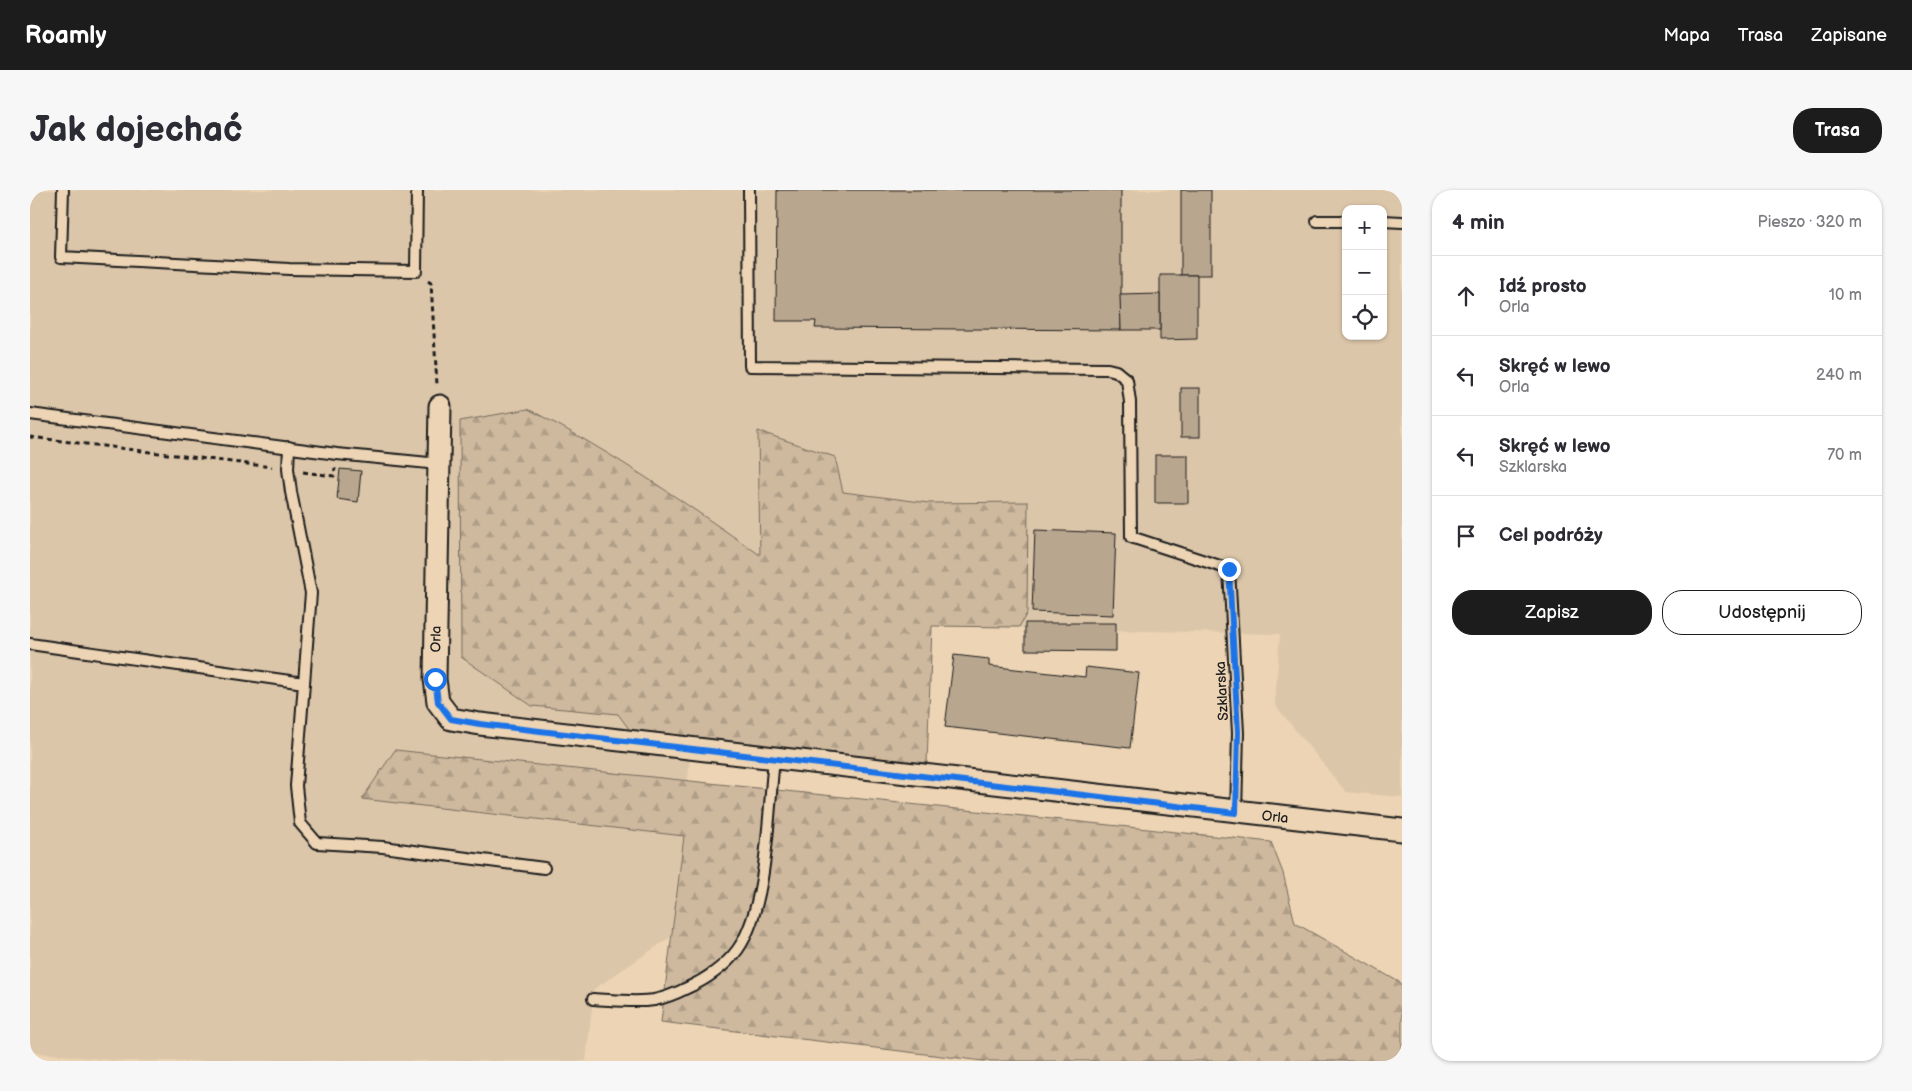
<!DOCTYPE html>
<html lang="pl">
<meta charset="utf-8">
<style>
:root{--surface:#fff;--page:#f7f7f7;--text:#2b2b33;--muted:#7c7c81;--line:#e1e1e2;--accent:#1c1c1c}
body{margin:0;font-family:"Balsamiq Sans",sans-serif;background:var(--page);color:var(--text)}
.controls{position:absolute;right:15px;top:15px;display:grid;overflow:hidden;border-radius:10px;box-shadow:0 1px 4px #0004}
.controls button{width:45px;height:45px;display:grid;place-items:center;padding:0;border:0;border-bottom:1px solid var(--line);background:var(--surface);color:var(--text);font:25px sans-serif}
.stop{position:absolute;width:15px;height:15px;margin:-11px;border:4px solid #1a73e8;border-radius:50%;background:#fff}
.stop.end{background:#1a73e8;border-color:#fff;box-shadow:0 1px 5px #0008}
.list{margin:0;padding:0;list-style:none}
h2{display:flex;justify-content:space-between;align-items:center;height:65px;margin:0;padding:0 20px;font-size:21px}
h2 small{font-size:16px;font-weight:400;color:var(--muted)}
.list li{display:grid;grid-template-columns:32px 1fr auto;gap:15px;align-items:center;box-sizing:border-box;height:80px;padding:0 20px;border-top:1px solid var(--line)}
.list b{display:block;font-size:19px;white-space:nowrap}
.list p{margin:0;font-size:16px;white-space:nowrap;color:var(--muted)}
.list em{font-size:16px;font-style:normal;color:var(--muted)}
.actions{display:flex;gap:10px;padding:15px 20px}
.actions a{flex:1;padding:11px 0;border:1px solid var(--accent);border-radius:20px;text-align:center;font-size:18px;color:var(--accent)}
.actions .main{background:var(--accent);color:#fff}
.icon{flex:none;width:28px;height:28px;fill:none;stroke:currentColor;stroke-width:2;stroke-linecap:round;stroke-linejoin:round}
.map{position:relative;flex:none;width:1372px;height:871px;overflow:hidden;border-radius:20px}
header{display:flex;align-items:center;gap:30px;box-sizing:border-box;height:70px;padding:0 25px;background:var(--accent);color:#fff}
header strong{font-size:24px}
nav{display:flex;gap:28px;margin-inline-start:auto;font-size:18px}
.intro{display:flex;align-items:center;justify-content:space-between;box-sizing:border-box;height:120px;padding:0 30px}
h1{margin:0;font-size:35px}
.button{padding:12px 22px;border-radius:20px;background:var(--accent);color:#fff;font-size:18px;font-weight:700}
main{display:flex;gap:30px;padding:0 30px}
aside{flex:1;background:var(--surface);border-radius:20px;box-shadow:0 1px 4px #0004}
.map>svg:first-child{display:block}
.built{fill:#dcc6a9;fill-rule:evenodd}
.forest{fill:url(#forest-firs);stroke:#756a5d}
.building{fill:#b8a68f;stroke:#1c1c1c}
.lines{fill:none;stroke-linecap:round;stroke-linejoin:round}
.lane-casing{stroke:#1c1c1c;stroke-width:14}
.street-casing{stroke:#1c1c1c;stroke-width:25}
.path{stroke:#1c1c1c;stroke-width:3;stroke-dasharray:5 4;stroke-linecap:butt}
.lane{stroke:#ecd4b4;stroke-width:10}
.street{stroke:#ecd4b4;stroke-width:21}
.route{stroke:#1a73e8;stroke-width:6}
.labels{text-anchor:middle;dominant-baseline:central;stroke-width:4;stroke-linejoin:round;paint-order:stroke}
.street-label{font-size:14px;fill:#1c1c1c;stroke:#ecd4b4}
</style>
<header>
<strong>Roamly</strong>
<nav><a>Mapa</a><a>Trasa</a><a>Zapisane</a></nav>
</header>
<div class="intro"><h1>Jak dojechać</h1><a class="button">Trasa</a></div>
<main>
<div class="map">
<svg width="1372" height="871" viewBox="0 0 1372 871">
<defs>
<pattern id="forest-firs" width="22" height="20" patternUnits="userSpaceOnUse" patternTransform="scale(1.25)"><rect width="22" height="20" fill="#ceb99e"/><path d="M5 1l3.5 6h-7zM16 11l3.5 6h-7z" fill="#b09e88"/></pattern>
</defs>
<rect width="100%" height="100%" fill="#ecd4b4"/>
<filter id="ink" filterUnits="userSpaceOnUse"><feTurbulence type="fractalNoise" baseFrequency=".02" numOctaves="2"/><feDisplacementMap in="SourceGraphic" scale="10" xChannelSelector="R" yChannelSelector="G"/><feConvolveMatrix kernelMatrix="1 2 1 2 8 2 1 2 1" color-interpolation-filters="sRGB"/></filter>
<g filter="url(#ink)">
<!-- built -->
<path class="built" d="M0,0H1372V607L1316,602L1245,515L1250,444L903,436L663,519L654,645L642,746L564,799L556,871H90L0,862ZM1316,19H1353V146H1316Z"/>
<!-- forest -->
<g class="forest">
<path d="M498,219C580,260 655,313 730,365L728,241L805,267L813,302L899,313L998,312L997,423L989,437L902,436L897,573L602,543L588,524L502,516L431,467L430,231Z"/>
<path d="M365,560L1241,652L1253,683L1265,733L1369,792L1372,796V871H953L631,832L654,646L332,609Z"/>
</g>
<!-- building -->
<g class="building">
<path d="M747,0H1091V140L785,138L786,131H746Z"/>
<rect x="1151" y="0" width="30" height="85"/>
<path d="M1130,85H1167V149L1130,150Z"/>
<path d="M1130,104V140H1091L1090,105Z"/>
<rect x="1151" y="198" width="19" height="49"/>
<rect x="1125" y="265" width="33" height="48"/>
<path d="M310,279L331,281L328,312L307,309Z"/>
<path d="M1005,340L1086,343L1083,425L1002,422Z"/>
<path d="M995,433H1086V461L995,460Z"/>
<path d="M924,465L959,469V476L1055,487L1056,477L1109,483L1100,558L915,537Z"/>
</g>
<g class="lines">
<defs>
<g id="lane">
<path d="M33,0L31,67L259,79L386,81L387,0"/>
<path d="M719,0L720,176L1078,179L1086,181L1097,190L1100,212L1101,347L1199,379L1208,543L1206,623"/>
<path d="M1287,31H1316"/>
<path d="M1353,31L1372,32"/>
<path d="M0,224L307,264L409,274"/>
<path d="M259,257L258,279L261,302L281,403L266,596L270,633L287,653L353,657L514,678"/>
<path d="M0,454L274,493"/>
<path d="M563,809C584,810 604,813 624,810C635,808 647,803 657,798C675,790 696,776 708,759C738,716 738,622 744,569"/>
</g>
<path id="street" d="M410,216L405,489L408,512L421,529L450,534L1372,640"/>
</defs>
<!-- lane casing -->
<use href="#lane" class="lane-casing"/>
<!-- street casing -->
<use href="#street" class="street-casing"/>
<!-- path -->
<g class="path">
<path d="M398,91L401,93L407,195"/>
<path d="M0,247L242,277"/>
<path d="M273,282L304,286L305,278"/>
</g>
<!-- lane -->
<use href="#lane" class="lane"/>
<!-- street -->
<use href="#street" class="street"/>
</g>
</g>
<g class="lines" filter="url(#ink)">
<!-- route -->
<path class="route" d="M405,489L408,512L421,529L450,534L1206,623L1208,542L1199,379"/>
</g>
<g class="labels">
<!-- street labels -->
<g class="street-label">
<text transform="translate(406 449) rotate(-89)">Orla</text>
<text transform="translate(1192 501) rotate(-93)">Szklarska</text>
<text transform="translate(1245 627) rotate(6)">Orla</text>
</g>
</g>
</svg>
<div class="controls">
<button>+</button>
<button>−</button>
<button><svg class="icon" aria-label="locate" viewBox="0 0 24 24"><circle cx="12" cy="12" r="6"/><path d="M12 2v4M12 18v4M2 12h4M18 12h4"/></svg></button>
</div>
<div class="stop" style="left:405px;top:489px"></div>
<div class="stop end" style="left:1199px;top:379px"></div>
</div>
<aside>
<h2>4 min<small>Pieszo · 320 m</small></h2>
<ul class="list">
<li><svg class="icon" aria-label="ahead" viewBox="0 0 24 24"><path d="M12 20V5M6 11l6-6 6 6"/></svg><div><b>Idź prosto</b><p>Orla</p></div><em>10 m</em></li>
<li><svg class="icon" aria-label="left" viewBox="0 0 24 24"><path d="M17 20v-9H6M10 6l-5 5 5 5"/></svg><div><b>Skręć w lewo</b><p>Orla</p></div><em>240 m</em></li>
<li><svg class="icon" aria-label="left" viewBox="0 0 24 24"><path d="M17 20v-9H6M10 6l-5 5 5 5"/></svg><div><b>Skręć w lewo</b><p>Szklarska</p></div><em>70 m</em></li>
<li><svg class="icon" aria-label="arrive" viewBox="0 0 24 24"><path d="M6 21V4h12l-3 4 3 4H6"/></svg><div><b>Cel podróży</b></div></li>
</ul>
<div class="actions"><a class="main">Zapisz</a><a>Udostępnij</a></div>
</aside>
</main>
